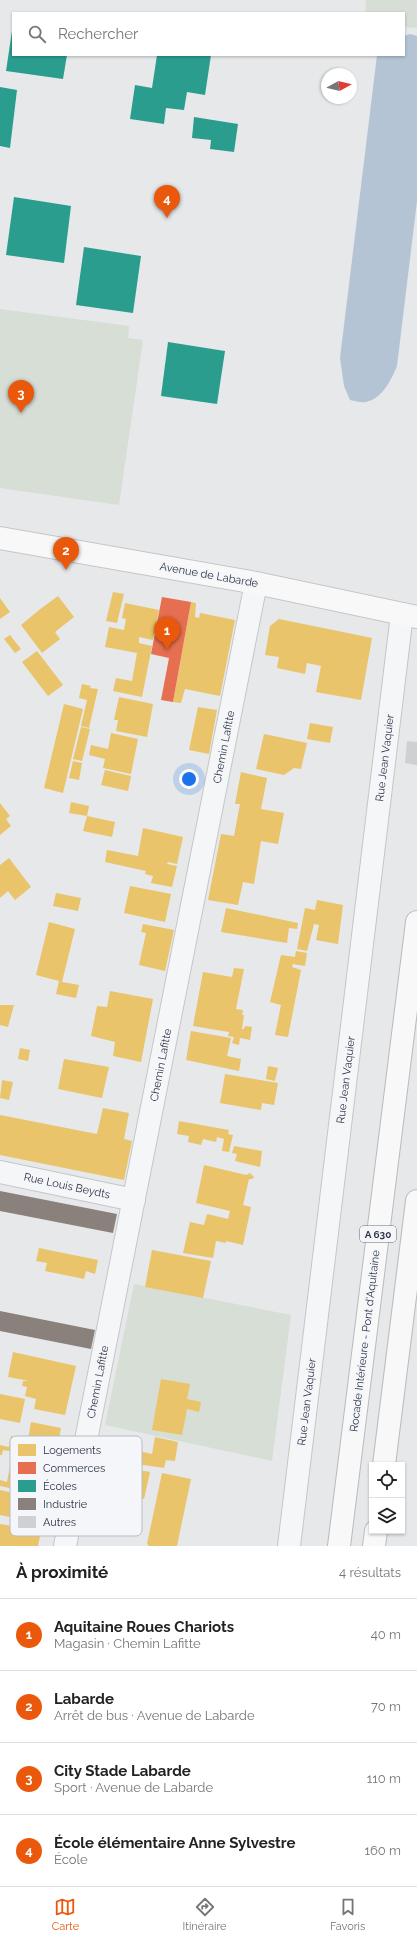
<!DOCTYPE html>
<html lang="fr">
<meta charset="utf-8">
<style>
:root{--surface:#fff;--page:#f6f6f6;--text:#222;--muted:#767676;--line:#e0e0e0;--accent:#ea580c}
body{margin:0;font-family:Raleway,sans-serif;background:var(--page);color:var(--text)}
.controls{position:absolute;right:12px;bottom:12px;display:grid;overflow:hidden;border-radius:0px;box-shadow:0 1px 3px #0004}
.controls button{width:36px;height:36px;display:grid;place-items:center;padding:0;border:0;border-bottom:1px solid var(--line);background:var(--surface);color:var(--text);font:20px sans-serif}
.compass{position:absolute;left:321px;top:68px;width:36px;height:36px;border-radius:50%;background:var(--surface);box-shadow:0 1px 3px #0004;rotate:82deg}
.you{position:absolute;left:189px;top:779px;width:14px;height:14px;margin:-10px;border:3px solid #fff;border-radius:50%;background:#1a73e8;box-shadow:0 0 0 6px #1a73e833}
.badge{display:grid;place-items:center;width:26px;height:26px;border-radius:50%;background:var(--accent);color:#fff;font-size:13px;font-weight:700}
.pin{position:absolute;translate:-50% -33px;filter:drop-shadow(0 1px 2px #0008)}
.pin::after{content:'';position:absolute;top:21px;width:14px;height:12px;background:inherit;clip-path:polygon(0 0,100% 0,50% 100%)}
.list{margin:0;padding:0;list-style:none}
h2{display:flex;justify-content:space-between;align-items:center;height:52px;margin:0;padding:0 16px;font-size:17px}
h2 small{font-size:13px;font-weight:400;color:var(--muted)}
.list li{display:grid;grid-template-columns:26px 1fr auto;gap:12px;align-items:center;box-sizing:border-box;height:72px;padding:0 16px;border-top:1px solid var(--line)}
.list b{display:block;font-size:15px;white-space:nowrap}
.list p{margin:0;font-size:13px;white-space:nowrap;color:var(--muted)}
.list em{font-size:13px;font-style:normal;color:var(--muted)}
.icon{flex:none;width:22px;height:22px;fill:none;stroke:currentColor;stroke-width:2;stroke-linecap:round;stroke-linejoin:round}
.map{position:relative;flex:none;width:417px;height:1546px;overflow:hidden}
.search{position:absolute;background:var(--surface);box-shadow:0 1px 3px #0004;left:12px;right:12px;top:12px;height:44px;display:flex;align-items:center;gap:10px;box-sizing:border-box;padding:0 14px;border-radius:0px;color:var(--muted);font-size:15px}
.sheet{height:340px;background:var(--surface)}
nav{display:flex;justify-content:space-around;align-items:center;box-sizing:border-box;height:56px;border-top:1px solid var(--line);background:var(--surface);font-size:11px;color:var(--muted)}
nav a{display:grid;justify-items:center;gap:2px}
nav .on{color:var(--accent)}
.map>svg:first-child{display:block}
.green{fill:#d6ded6}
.water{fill:#b4c4d5}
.homes{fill:#e9c46a}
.shops{fill:#e76f51}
.schools{fill:#2a9d8f}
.industry{fill:#8a817c}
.building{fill:#ced0d3}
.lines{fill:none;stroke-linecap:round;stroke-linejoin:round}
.street-casing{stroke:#c4c6c8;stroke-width:24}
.secondary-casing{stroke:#c4c6c8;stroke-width:24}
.highway-casing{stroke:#b8bbbf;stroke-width:24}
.street{stroke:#f5f6f7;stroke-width:22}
.secondary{stroke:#f8f8f8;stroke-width:22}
.highway{stroke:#f8f8f8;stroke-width:22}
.labels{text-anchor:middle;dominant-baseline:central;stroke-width:4;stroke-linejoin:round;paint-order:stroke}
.shield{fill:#f4f6f9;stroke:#676e7b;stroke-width:1}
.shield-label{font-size:10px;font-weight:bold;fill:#2b3445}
.street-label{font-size:11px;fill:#2b3445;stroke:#f4f6f9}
.key{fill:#f4f6f9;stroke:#b8bcc3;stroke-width:1}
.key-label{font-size:11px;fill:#2b3445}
</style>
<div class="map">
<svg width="417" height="1546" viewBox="0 0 417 1546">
<rect width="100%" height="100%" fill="#e6e8ea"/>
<!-- green -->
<g class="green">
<path d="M366,0H417V28L404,27V13H365Z"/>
<path d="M0,309L129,326L128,338L143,340L119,505L0,488Z"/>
<path d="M134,1284L291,1315L272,1461L105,1425Z"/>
</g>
<!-- water -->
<path class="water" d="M410,34L417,36V201L397,366C391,380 383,398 366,402C362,403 355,401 350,400L344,386L340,358L377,55H404V36Z"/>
<!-- homes -->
<g class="homes">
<path d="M113,592L124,594L117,623L106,621Z"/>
<path d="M58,596L74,617L55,632L60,639L42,653L21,625L39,610Z"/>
<path d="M0,598L10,612L0,619Z"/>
<path d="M191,602L196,603L195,617L199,618L200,613L235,620L220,696L185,689L181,703L173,702Z"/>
<path d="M125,603L159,610L153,640L139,637V643L152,646L142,697L113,691L116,678L132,681L137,653L105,647L109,627L124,630L126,619L122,618Z"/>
<path d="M279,619L372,638L361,700L316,692L321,666L307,663L305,674L277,668L279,657L265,655L270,626Z"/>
<path d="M10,635L21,649L15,653L4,639Z"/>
<path d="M37,651L63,685L48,696L22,662Z"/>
<path d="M82,684L91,686L90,688L98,689L89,728L81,726L87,700L79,698Z"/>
<path d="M119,697L153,704L147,737L116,731L118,720H114Z"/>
<path d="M64,704L83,709L63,793L44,788Z"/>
<path d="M198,707L217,710L209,754L189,750Z"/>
<path d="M310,723L333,727L330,743L307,739Z"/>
<path d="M81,727L90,729L82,761L73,759Z"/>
<path d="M111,733L138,739L131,774L103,768L105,759L89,755L91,745L108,749Z"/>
<path d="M264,734L307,743L301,769L294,768L284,775L256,769Z"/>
<path d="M73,761L82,763L79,780L69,778Z"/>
<path d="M105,770L131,776L128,791L101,785Z"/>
<path d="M241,772L267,778L261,809L284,813L278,844L261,841L254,884L243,882L238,905L208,900L221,834L234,836L240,804H235Z"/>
<path d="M71,802L89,806L87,816L69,813Z"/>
<path d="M0,803L10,816L6,819L11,826L0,835Z"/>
<path d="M87,816L115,822L112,837L83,831Z"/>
<path d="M143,828L183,837L177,864L168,862L167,864L177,866L172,887L151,883L153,876L145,874L146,871L105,862L107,850L138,856Z"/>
<path d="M9,858L31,887L15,900L8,891L0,898V865Z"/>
<path d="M130,886L171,894L165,922L124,913Z"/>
<path d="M56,893L81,898L78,911L53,906Z"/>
<path d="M317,900L343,905L338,944L316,940L319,925L314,924L307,951L297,949L305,908L315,910Z"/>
<path d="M226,908L298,923L297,929L289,928L287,943L221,932Z"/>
<path d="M49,922L75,929L62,982L79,985L76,998L56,994L59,981L36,975Z"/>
<path d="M143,924L174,930L165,971L139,965L146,933L141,932Z"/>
<path d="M296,951L307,953L305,966L293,964L292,967L301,970L288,1037L275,1035L281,1005L270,1002L281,955L295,957Z"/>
<path d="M234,968L244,969L236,1009L243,1010L242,1015H244L242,1029H244L245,1026L252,1027L250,1040L240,1038L239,1045L232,1043L234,1037L228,1036L229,1032L193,1026L203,972L232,977Z"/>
<path d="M110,991L153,999L141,1062L113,1056L115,1042L91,1036L97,1006L107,1007Z"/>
<path d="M0,1005H14L8,1027L0,1025Z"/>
<path d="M191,1031L231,1038L227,1056L241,1059L239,1071L186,1060Z"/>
<path d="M20,1048L30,1050L28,1061L18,1059Z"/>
<path d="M64,1059L109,1067L102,1098L58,1089Z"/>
<path d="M268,1066L278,1068L275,1081L266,1079Z"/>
<path d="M225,1074L278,1083L274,1105L262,1103L261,1110L220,1103Z"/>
<path d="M2,1080L13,1082L9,1100L0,1098Z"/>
<path d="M103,1108L129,1113L124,1139L132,1141L124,1180L0,1155V1115L97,1134Z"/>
<path d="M179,1121L229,1130L228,1134L233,1135L229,1152L222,1151L224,1139L217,1137L216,1142L203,1139L201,1145L188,1142L189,1136L177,1134Z"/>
<path d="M234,1146L262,1151L260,1167L235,1161L237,1154L232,1153Z"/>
<path d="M204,1165L246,1175L250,1173L254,1177L252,1179H249L243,1205L251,1207L243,1245L226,1241V1243L216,1241L213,1258L183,1253L190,1222L204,1225L207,1214L228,1219L230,1211L196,1203Z"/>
<path d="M39,1248L98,1260L95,1274L86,1271L84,1279L45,1271L47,1263L36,1261Z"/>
<path d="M152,1250L211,1261L203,1298L145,1287Z"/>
<path d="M13,1352L76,1366L65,1415L34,1409L36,1399L25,1396L27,1387L22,1386L23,1381H29L8,1377Z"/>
<path d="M161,1379L190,1384L187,1399L201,1402L199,1412L187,1409L182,1435L152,1430Z"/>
<path d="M0,1394L25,1399L20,1423L0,1419Z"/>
<path d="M31,1422L61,1428L55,1459L3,1450L2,1455H0V1445L9,1447L11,1436L28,1440Z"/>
<path d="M155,1437L178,1442L175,1461L166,1460L164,1468L123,1462L126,1448L152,1454Z"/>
<path d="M12,1456L50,1464L46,1485L64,1489L62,1499L0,1486V1480L7,1482Z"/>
<path d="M112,1465L150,1472L144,1499L106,1491Z"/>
<path d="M162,1473L191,1479L177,1546H149L147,1544Z"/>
<path d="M0,1490L43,1499L38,1523L0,1515Z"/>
<path d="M0,1524L41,1531L38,1546H0Z"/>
</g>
<!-- shops -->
<path class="shops" d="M162,597L191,602L173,702L161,700L169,658L151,654Z"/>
<!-- schools -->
<g class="schools">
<path d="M12,31L13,55H67L63,79L6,71Z"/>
<path d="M157,55H211L205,95L187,92L184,110L166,108L164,124L130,119L135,85L152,88Z"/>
<path d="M0,87L17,90L10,148L0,146Z"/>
<path d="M194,117L238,124L234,152L210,149L211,140L192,138Z"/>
<path d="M14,197L71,206L64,263L6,255Z"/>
<path d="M84,247L141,256L133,313L76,305Z"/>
<path d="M168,342L225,351L217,404L161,396Z"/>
</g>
<!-- industry -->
<g class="industry">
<path d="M0,1191L117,1214L113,1233L0,1211Z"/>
<path d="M0,1311L95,1330L91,1349L0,1331Z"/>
</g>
<!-- building -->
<path class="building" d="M407,741L417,742V765L405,763Z"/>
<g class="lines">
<defs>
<g id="street">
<path d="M0,1172L134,1200"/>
<path d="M65,1546L256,583"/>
<path d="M289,1546L402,614"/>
</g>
<path id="secondary" d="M0,538L256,583L417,617"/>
<g id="highway">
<path d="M384,1465L417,1201"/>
<path d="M339,1546L417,922"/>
<path d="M374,1546L376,1531"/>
</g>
</defs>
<!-- street casing -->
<use href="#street" class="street-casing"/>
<!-- secondary casing -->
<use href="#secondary" class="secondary-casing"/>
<!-- highway casing -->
<use href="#highway" class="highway-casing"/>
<!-- street -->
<use href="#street" class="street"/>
<!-- secondary -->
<use href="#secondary" class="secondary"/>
<!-- highway -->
<use href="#highway" class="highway"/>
</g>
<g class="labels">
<!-- shield labels -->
<rect class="shield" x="360" y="1226" width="36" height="16" rx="3"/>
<g class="shield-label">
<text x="378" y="1234">A 630</text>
</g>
<!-- street labels -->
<g class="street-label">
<text transform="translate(209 575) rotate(10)">Avenue de Labarde</text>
<text transform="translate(224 747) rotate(-79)">Chemin Lafitte</text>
<text transform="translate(385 758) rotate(-83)">Rue Jean Vaquier</text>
<text transform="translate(161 1065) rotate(-79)">Chemin Lafitte</text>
<text transform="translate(346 1080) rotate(-83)">Rue Jean Vaquier</text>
<text transform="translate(67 1186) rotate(12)">Rue Louis Beydts</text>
<text transform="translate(365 1341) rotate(-83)">Rocade Intérieure - Pont d'Aquitaine</text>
<text transform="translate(98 1382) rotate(-79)">Chemin Lafitte</text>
<text transform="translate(307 1402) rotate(-83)">Rue Jean Vaquier</text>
</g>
</g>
<!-- legend -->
<rect x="10" y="1436" width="132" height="100" rx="6" class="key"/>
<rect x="18" y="1444" width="18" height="12" fill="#e9c46a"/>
<rect x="18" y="1462" width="18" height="12" fill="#e76f51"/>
<rect x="18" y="1480" width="18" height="12" fill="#2a9d8f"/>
<rect x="18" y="1498" width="18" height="12" fill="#8a817c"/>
<rect x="18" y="1516" width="18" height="12" fill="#ced0d3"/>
<g class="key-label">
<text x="43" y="1454">Logements</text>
<text x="43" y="1472">Commerces</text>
<text x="43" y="1490">Écoles</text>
<text x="43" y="1508">Industrie</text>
<text x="43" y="1526">Autres</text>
</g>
</svg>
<div class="controls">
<button><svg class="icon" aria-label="locate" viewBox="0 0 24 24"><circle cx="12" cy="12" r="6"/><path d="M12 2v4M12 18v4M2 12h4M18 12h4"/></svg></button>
<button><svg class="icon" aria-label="layers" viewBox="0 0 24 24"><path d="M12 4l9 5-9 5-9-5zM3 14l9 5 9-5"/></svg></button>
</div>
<svg class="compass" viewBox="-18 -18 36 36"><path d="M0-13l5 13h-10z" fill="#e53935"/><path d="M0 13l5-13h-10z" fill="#767676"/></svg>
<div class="you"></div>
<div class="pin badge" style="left:167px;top:650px">1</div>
<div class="pin badge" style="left:66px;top:570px">2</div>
<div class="pin badge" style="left:21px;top:413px">3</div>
<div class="pin badge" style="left:167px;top:218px">4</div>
<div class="search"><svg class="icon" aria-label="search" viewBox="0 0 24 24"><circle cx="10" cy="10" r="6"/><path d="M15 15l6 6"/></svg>Rechercher</div>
</div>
<section class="sheet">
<h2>À proximité<small>4 résultats</small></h2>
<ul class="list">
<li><span class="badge">1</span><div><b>Aquitaine Roues Chariots</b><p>Magasin · Chemin Lafitte</p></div><em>40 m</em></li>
<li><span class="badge">2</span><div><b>Labarde</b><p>Arrêt de bus · Avenue de Labarde</p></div><em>70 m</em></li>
<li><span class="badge">3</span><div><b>City Stade Labarde</b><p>Sport · Avenue de Labarde</p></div><em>110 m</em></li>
<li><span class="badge">4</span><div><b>École élémentaire Anne Sylvestre</b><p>École</p></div><em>160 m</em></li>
</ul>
</section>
<nav>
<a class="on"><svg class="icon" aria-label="map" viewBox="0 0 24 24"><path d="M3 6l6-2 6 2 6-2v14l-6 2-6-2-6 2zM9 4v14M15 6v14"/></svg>Carte</a>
<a><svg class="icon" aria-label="directions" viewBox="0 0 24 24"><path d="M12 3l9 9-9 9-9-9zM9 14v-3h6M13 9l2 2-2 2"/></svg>Itinéraire</a>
<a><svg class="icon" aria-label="saved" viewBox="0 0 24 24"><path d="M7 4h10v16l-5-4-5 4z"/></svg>Favoris</a>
</nav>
